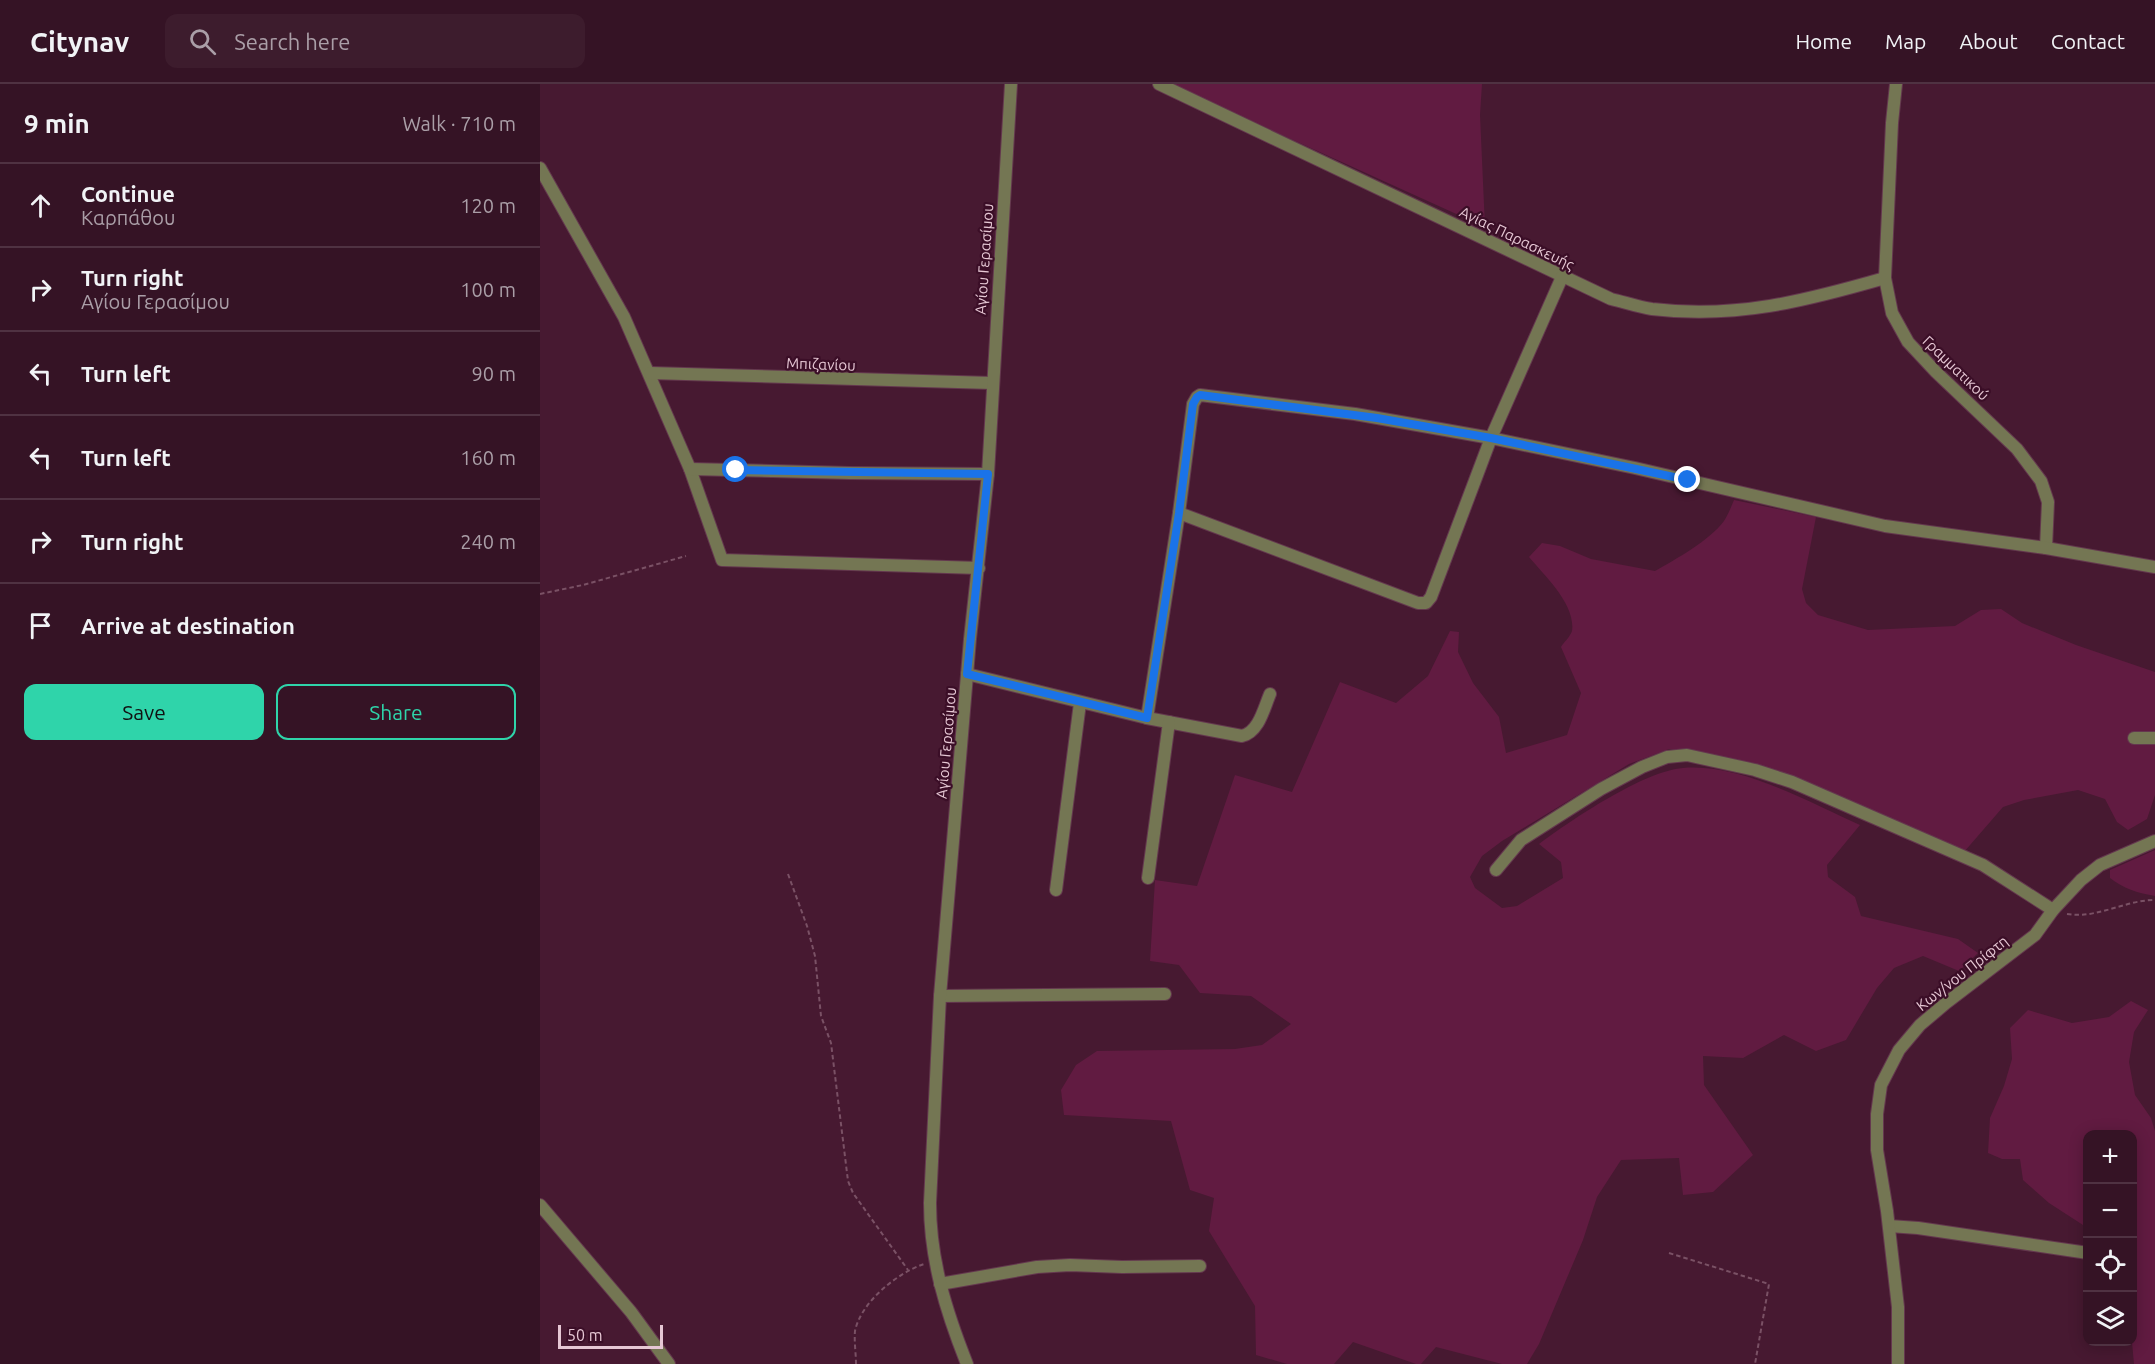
<!DOCTYPE html>
<meta charset="utf-8">
<style>
:root{--surface:#351325;--page:#3d1c2d;--text:#f1f3f6;--muted:#aa9ea7;--line:#4f3242;--accent:#2fd4aa}
body{margin:0;font-family:Ubuntu,sans-serif;background:var(--page);color:var(--text)}
.controls{position:absolute;right:18px;bottom:18px;display:grid;overflow:hidden;border-radius:12px;box-shadow:0 3px 15px #0003}
.controls button{width:54px;height:54px;display:grid;place-items:center;padding:0;border:0;border-bottom:2px solid var(--line);background:var(--surface);color:var(--text);font:30px sans-serif}
.scale{position:absolute;left:18px;bottom:15px;width:105px;box-sizing:border-box;padding-left:6px;border:3px solid #e6c7d4;border-top:0;font-size:16px;line-height:21px;white-space:nowrap;color:#e6c7d4;-webkit-text-stroke:4px #3b0e27;paint-order:stroke}
.stop{position:absolute;width:18px;height:18px;margin:-14px;border:4px solid #1a73e8;border-radius:50%;background:#fff}
.stop.end{background:#1a73e8;border-color:#fff;box-shadow:0 2px 6px #0008}
.list{margin:0;padding:0;list-style:none}
h2{display:flex;justify-content:space-between;align-items:center;height:78px;margin:0;padding:0 24px;font-size:26px}
h2 small{font-size:20px;font-weight:400;color:var(--muted)}
.list li{display:grid;grid-template-columns:39px 1fr auto;gap:18px;align-items:center;box-sizing:border-box;height:84px;padding:0 24px;border-top:2px solid var(--line)}
.list b{display:block;font-size:22px;white-space:nowrap}
.list p{margin:0;font-size:20px;white-space:nowrap;color:var(--muted)}
.list em{font-size:20px;font-style:normal;color:var(--muted)}
.actions{display:flex;gap:12px;padding:18px 24px}
.actions a{flex:1;padding:14px 0;border:2px solid var(--accent);border-radius:12px;text-align:center;font-size:21px;color:var(--accent)}
.actions .main{background:var(--accent);color:#111}
.icon{flex:none;width:33px;height:33px;fill:none;stroke:currentColor;stroke-width:2;stroke-linecap:round;stroke-linejoin:round}
.map{position:relative;flex:none;width:1615px;height:1280px;overflow:hidden}
header{display:flex;align-items:center;gap:36px;box-sizing:border-box;height:84px;padding:0 30px;background:var(--surface);border-bottom:2px solid var(--line)}
header strong{font-size:28px}
nav{display:flex;gap:33px;margin-inline-start:auto;font-size:21px}
.search{width:420px;height:54px;background:var(--page);display:flex;align-items:center;gap:15px;box-sizing:border-box;padding:0 21px;border-radius:12px;color:var(--muted);font-size:22px}
main{display:flex}
aside{flex:1;background:var(--surface)}
.map>svg:first-child{display:block}
.green{fill:#611b41}
.lines{fill:none;stroke-linecap:round;stroke-linejoin:round}
.minor-casing{stroke:#64384e;stroke-width:14}
.tertiary-casing{stroke:#64384e;stroke-width:14}
.path{stroke:#7a5165;stroke-width:2;stroke-dasharray:4.5 3;stroke-linecap:butt}
.minor{stroke:#747653;stroke-width:12}
.tertiary{stroke:#747653;stroke-width:12}
.route{stroke:#1a73e8;stroke-width:8}
.labels{text-anchor:middle;dominant-baseline:central;stroke-width:4.5;stroke-linejoin:round;paint-order:stroke}
.street-label{font-size:15px;fill:#e6c7d4;stroke:#3b0e27}
</style>
<header>
<strong>Citynav</strong>
<div class="search"><svg class="icon" aria-label="search" viewBox="0 0 24 24"><circle cx="10" cy="10" r="6"/><path d="M15 15l6 6"/></svg>Search here</div>
<nav><a>Home</a><a>Map</a><a>About</a><a>Contact</a></nav>
</header>
<main>
<aside>
<h2>9 min<small>Walk · 710 m</small></h2>
<ul class="list">
<li><svg class="icon" aria-label="ahead" viewBox="0 0 24 24"><path d="M12 20V5M6 11l6-6 6 6"/></svg><div><b>Continue</b><p>Καρπάθου</p></div><em>120 m</em></li>
<li><svg class="icon" aria-label="right" viewBox="0 0 24 24"><path d="M7 20v-9h11M14 6l5 5-5 5"/></svg><div><b>Turn right</b><p>Αγίου Γερασίμου</p></div><em>100 m</em></li>
<li><svg class="icon" aria-label="left" viewBox="0 0 24 24"><path d="M17 20v-9H6M10 6l-5 5 5 5"/></svg><div><b>Turn left</b></div><em>90 m</em></li>
<li><svg class="icon" aria-label="left" viewBox="0 0 24 24"><path d="M17 20v-9H6M10 6l-5 5 5 5"/></svg><div><b>Turn left</b></div><em>160 m</em></li>
<li><svg class="icon" aria-label="right" viewBox="0 0 24 24"><path d="M7 20v-9h11M14 6l5 5-5 5"/></svg><div><b>Turn right</b></div><em>240 m</em></li>
<li><svg class="icon" aria-label="arrive" viewBox="0 0 24 24"><path d="M6 21V4h12l-3 4 3 4H6"/></svg><div><b>Arrive at destination</b></div></li>
</ul>
<div class="actions"><a class="main">Save</a><a>Share</a></div>
</aside>
<div class="map">
<svg width="1615" height="1280" viewBox="0 0 1615 1280">
<rect width="100%" height="100%" fill="#471931"/>
<!-- green -->
<g class="green">
<path d="M630,0H942L940,31L945,143Z"/>
<path d="M1194,416L1276,433L1262,505L1266,519L1278,531L1328,546L1415,542L1441,526L1461,525L1482,539L1536,561L1615,588V711L1607,735L1588,746L1577,738L1565,715L1538,706L1484,716L1463,723L1424,768L1328,726L1156,669L1129,665L1089,680L962,757L942,772L930,793L935,804L962,824L977,822L1023,794L1021,778L999,760C1031,736 1104,687 1143,684C1200,679 1269,718 1320,741L1287,781L1288,793L1315,813L1321,832L1418,855L1438,869L1419,887L1383,872L1354,884L1337,904L1306,956L1276,967L1244,951L1203,974L1163,972L1164,1001L1213,1071L1173,1108L1143,1111L1139,1074L1081,1076L1057,1113L1043,1156L999,1260L987,1280H962L896,1263L881,1280H876L813,1258L794,1280H747L716,1271L715,1222L669,1147L674,1114L650,1106L631,1037L524,1031L521,1006L536,981L557,967L695,965L722,961L751,940L711,912L660,909L639,881L610,877L615,796L657,802L695,691L752,708L800,598L856,619L888,592L910,547L919,548L918,568L933,599L959,633L966,669L1027,651L1041,609L1021,563C1024,558 1030,553 1032,547C1036,521 1005,492 989,473L1002,459L1020,462L1051,475L1115,487C1136,475 1169,457 1184,437C1188,431 1191,423 1194,416Z"/>
<path d="M1615,766V812C1598,809 1584,805 1570,794V786Z"/>
<path d="M1591,917L1608,926L1594,948L1589,978L1595,1011L1611,1034L1615,1047V1280H1594L1592,1258V1050H1548L1547,1142L1543,1141L1509,1119L1483,1096L1480,1075H1462L1448,1069L1450,1034L1464,1002L1472,975L1470,944L1488,926L1532,939L1569,933Z"/>
</g>
<g class="lines">
<defs>
<g id="minor">
<path d="M619,0L1071,215C1084,218 1098,223 1112,225C1196,235 1265,217 1345,194"/>
<path d="M1356,0L1352,39L1345,194L1352,229L1368,258L1396,288L1477,365L1501,397L1508,418L1506,464"/>
<path d="M0,84L84,233L150,385L182,476L439,484"/>
<path d="M110,289L452,299"/>
<path d="M150,385L310,389L448,390"/>
<path d="M639,429L878,519H886L891,513L951,354L1022,193"/>
<path d="M427,590L607,634L639,429L653,320L657,313L660,311L815,330L951,354L1095,384L1345,442L1506,464L1615,483"/>
<path d="M607,634L702,652C719,648 724,624 730,610"/>
<path d="M1594,654H1615"/>
<path d="M956,786L981,756L1061,705L1102,683L1127,673L1147,671L1215,686L1252,698L1443,781L1513,826"/>
<path d="M608,794L629,638"/>
<path d="M516,806L540,619"/>
<path d="M400,912L625,910"/>
<path d="M0,1121L91,1228L129,1280"/>
<path d="M1349,1142L1378,1144L1548,1169"/>
<path d="M400,1200L497,1183L530,1181L582,1183L660,1182"/>
<path d="M1358,1280V1223L1347,1127L1337,1066V1030L1341,1001L1359,966L1380,941L1406,919L1495,851L1513,826L1541,796L1560,781L1615,757"/>
</g>
<path id="tertiary" d="M427,1280C406,1227 390,1176 390,1119L400,912L430,555L448,390L471,0"/>
</defs>
<!-- minor casing -->
<use href="#minor" class="minor-casing"/>
<!-- tertiary casing -->
<use href="#tertiary" class="tertiary-casing"/>
<!-- path -->
<g class="path">
<path d="M0,510L43,501L146,472"/>
<path d="M248,790L267,842L275,872L281,932L291,959L308,1097L313,1109L368,1186"/>
<path d="M1527,830C1557,835 1585,816 1615,816"/>
<path d="M1129,1169L1229,1200L1215,1280"/>
<path d="M316,1280C316,1270 314,1257 315,1247C321,1218 357,1189 384,1180"/>
</g>
<!-- minor -->
<use href="#minor" class="minor"/>
<!-- tertiary -->
<use href="#tertiary" class="tertiary"/>
</g>
<g class="lines">
<!-- route -->
<path class="route" d="M196,386L448,390L427,590L607,634L639,429L653,320L657,313L660,311L837,334L951,354L1148,396"/>
</g>
<g class="labels">
<!-- street labels -->
<g class="street-label">
<text transform="translate(977 154) rotate(26)">Αγίας Παρασκευής</text>
<text transform="translate(444 175) rotate(-86)">Αγίου Γερασίμου</text>
<text transform="translate(281 280) rotate(2)">Μπιζανίου</text>
<text transform="translate(1416 284) rotate(44)">Γραμματικού</text>
<text transform="translate(406 659) rotate(-85)">Αγίου Γερασίμου</text>
<text transform="translate(1422 889) rotate(-38)">Κων/νου Πρίφτη</text>
</g>
</g>
</svg>
<div class="controls">
<button>+</button>
<button>−</button>
<button><svg class="icon" aria-label="locate" viewBox="0 0 24 24"><circle cx="12" cy="12" r="6"/><path d="M12 2v4M12 18v4M2 12h4M18 12h4"/></svg></button>
<button><svg class="icon" aria-label="layers" viewBox="0 0 24 24"><path d="M12 4l9 5-9 5-9-5zM3 14l9 5 9-5"/></svg></button>
</div>
<div class="scale">50 m</div>
<div class="stop" style="left:196px;top:386px"></div>
<div class="stop end" style="left:1148px;top:396px"></div>
</div>
</main>
